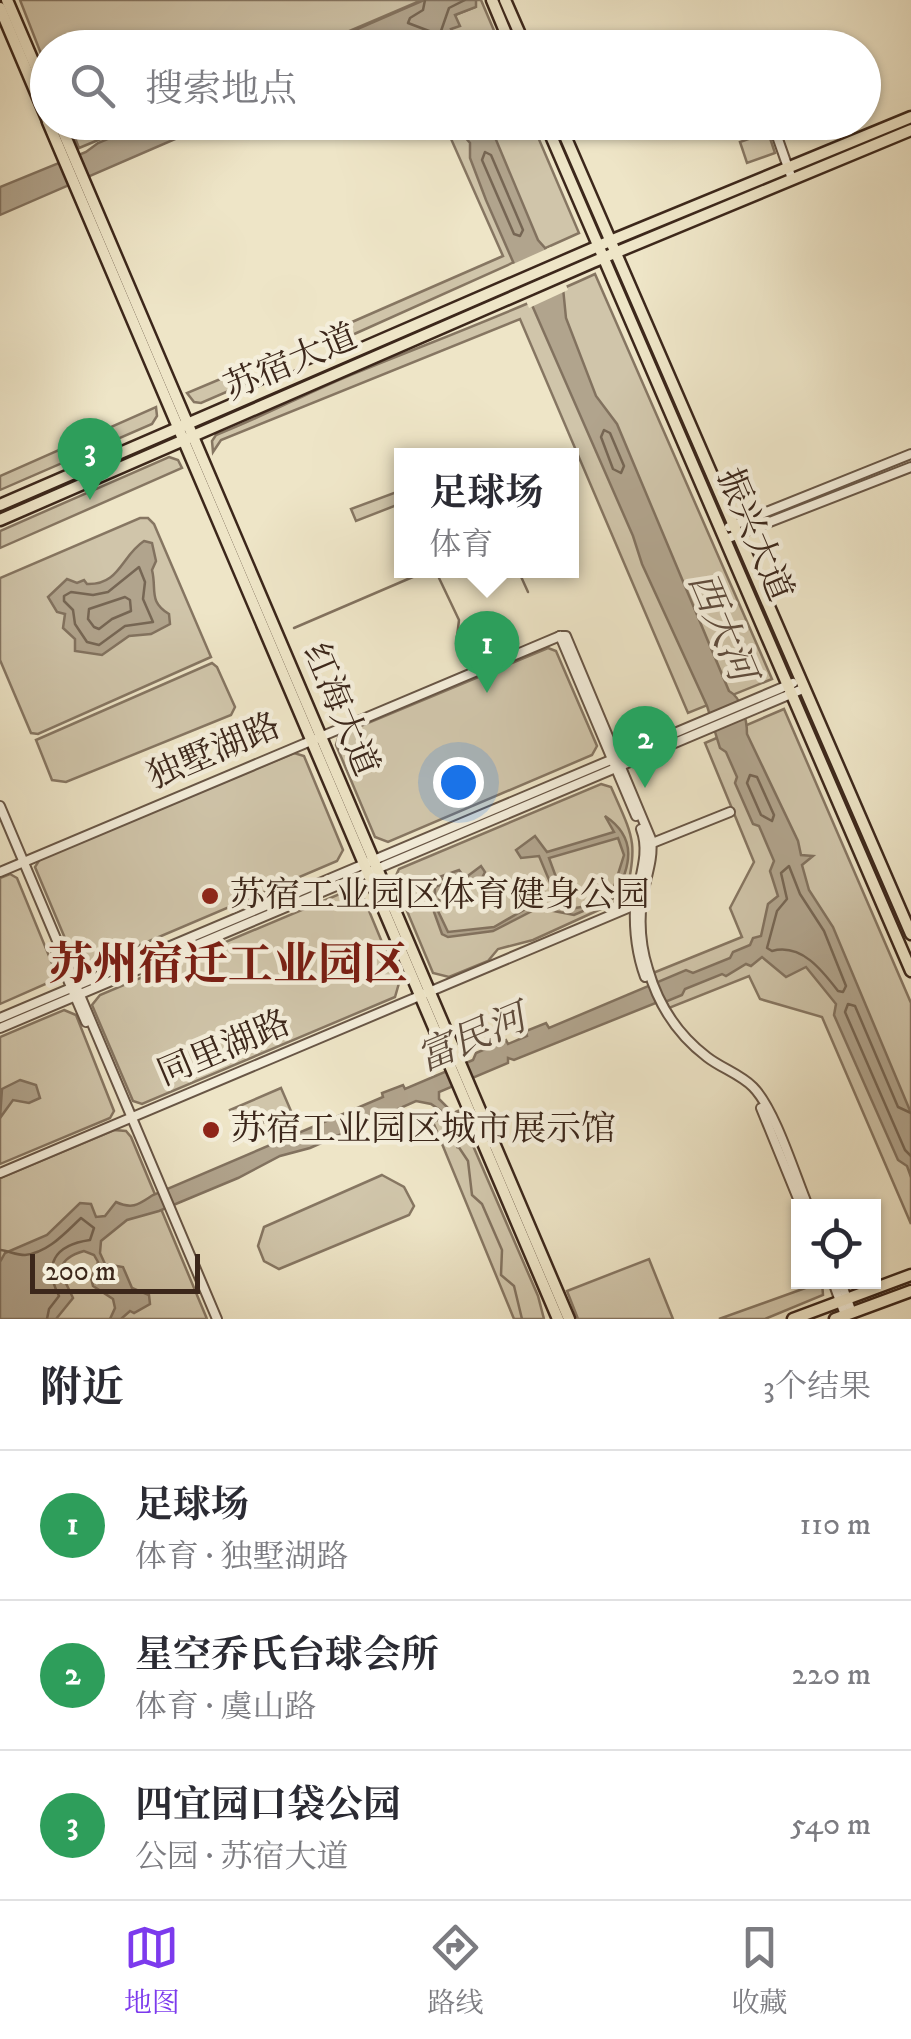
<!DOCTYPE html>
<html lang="zh">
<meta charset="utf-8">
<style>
:root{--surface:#fff;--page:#f7f7f7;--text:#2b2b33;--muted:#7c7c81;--line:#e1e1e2;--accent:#7c3aed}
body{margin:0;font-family:"IM FELL DW Pica","Noto Serif SC",serif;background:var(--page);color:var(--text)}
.controls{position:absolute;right:30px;bottom:30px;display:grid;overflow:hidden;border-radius:0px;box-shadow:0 2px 8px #0004}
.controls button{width:90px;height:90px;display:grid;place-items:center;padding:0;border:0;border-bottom:2px solid var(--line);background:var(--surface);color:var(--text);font:50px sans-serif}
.scale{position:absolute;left:30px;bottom:25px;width:170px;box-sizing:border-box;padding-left:10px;border:5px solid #3c271b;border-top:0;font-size:28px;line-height:35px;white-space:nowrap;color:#3c271b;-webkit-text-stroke:8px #f4eedb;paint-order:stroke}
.you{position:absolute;left:458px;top:782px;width:35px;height:35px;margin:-25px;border:8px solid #fff;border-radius:50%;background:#1a73e8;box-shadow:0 0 0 15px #1a73e833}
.badge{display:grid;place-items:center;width:65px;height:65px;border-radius:50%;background:var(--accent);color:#fff;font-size:32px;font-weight:700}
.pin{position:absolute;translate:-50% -82px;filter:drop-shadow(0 2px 5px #0008)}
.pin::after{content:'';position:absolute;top:52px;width:35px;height:30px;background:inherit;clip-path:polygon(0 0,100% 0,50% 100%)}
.popup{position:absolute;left:394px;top:448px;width:185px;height:130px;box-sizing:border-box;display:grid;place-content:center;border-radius:0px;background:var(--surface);filter:drop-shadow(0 2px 8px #0005);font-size:32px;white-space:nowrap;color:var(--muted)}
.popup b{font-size:38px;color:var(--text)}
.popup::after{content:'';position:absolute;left:50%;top:100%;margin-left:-20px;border:20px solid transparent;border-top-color:var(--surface)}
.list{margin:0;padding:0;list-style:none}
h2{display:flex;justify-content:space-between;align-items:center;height:130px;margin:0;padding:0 40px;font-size:42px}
h2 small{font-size:32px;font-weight:400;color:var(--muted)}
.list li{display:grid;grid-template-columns:65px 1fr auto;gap:30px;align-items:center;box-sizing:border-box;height:150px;padding:0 40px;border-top:2px solid var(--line)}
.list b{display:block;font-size:38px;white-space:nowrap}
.list p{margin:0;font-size:32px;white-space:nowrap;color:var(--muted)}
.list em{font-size:32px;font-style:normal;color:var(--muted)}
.icon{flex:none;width:55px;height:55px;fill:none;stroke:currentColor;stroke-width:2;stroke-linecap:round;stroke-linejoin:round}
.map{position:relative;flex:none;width:911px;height:1319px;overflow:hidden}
.search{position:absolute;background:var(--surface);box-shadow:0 2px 8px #0004;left:30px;right:30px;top:30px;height:110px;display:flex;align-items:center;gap:25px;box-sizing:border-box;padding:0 35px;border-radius:55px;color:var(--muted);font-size:38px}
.sheet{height:580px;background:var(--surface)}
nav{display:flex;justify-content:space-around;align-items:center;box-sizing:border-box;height:140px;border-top:2px solid var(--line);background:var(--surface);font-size:28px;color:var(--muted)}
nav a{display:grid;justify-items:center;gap:5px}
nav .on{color:var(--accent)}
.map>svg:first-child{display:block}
.green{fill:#d0c5aa;stroke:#867662;stroke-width:2.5}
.water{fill:#b1a48d;stroke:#82725f;stroke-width:2.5;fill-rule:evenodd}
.pier{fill:#eee5c7}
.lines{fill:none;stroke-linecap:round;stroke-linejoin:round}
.shore{stroke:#766654;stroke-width:2.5}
.stream{stroke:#82725f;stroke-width:2.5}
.minor-casing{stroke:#685646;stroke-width:12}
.major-casing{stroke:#3c271b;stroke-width:15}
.minor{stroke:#f4eedb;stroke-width:8}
.major{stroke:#eee5c7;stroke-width:10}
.poi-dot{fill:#8f2418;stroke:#f4eedb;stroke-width:4}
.labels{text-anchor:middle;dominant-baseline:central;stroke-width:9;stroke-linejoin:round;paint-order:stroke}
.street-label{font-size:35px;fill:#3c271b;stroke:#f4eedb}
.poi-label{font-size:35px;fill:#3c271b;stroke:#f4eedb;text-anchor:start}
.water-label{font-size:38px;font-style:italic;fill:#5f4c3d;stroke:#f4eedb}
.district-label{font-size:45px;font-weight:bold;fill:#7a1f14;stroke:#f4eedb}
</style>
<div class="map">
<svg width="911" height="1319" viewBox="0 0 911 1319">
<rect width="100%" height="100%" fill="#eee5c7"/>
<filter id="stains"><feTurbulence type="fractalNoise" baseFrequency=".002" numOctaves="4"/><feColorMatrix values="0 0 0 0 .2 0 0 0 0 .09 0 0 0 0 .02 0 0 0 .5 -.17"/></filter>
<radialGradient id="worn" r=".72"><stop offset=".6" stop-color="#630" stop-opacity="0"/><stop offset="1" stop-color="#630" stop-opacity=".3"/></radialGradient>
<!-- green -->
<g class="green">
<path d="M20,0H422L312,47L48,48L47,69Z"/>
<path d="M476,0H481L501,47L411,48L427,40L430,45L453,34L451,29L455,15L475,7Z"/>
<path d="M69,123H139L79,148Z"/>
<path d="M444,123H532L579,233L341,340L336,329L503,256Z"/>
<path d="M768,132L775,153L747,163L740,142Z"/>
<path d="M595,274L772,679L688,713L520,319L221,440L213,452L212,441L216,435C265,416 310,391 358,372C437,340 517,310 595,274Z"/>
<path d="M249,367L254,380L201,403L194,402L187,393Z"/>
<path d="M156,407L157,416L152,424L0,490V476Z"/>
<path d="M169,457L178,460L182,468L0,548V531Z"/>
<path d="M402,490V503L356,521L351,509Z"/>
<path d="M140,518H148L154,524L211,657L38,734L31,733L0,660V578Z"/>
<path d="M548,648L556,651L597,746L592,755L388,842L375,837L336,745L339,735Z"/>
<path d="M212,663L217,667L235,707L231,715L66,782L52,780L36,740Z"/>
<path d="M784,709L911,1003V1224L822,1017L760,999L749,976L669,1008L653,973L742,937L730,908L754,862L705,743Z"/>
<path d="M294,753L304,756L343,850L337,861L86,968L75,962L35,867L40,859Z"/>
<path d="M601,784L611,787C633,837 639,842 625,898L533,940L498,949L488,961L449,977L433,973L394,880L399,869Z"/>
<path d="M10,874L17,878L56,973L50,982L0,1004V878Z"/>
<path d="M349,890L362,894L399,983L395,997L142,1104L133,1101L92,1005L100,995Z"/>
<path d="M64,1010L76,1015L114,1111L110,1118L0,1164V1037Z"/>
<path d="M281,1088L291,1111L239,1133L230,1110Z"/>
<path d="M458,1111L538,1296L544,1319H514L433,1122Z"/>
<path d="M114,1130L126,1131L131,1137L207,1319H0V1178Z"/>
<path d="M382,1175L404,1187L414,1206L409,1215L279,1269L264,1261L258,1246L264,1227Z"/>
<path d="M649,1259L673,1319H578L567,1291Z"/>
<path d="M822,1282L823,1295L765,1319H719Z"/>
</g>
<!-- water -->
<g class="water">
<path d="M424,0H476V7L455,15L460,26L451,29L459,47H431L427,40L417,44L413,36L386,47H316Z"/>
<path d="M145,123H212L0,215V187L86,152L98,143Z"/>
<path d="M455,123H489L538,240L545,248L563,288L566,318L596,396L617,424L729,691C742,698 747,720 747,734L798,841L801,855L813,856L802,865L809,890L833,927L911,1113V1177L907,1166L898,1160L834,1015L836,1004L806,967L786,977L762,957L751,966L746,964L726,976L722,974L685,989L682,995L665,1002L663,1000L514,1060L508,1058V1063L439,1092V1099L455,1115L458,1148L449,1133L447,1115L431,1104L416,1101L310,1148L280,1156L238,1178L159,1211L127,1220L101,1241L100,1253L105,1264L123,1267L132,1288L149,1295L150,1304L134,1313L130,1311L121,1319H110L115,1308L113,1299L93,1286L91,1278L98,1262L94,1255L84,1251C50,1261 63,1276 73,1298L56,1319H0V1262L5,1253L47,1235L80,1203L91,1204L96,1217L105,1216L116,1202C133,1210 139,1204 153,1195L383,1097L382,1093L403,1085L405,1089L473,1060L476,1053L506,1040L508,1044L527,1036L526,1031L546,1023L549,1028L686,970L693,973L730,958L733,952L750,945L753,938L761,936L768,904L778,896L770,871L774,861L759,826L753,824L735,783L737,777L726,752L720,748L707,706L642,564L633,536L486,200L470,158V143L464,136L461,137Z"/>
<path d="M144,541L152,543L156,561L152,570C157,590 148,601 169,614L170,624L151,634L129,636L102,655L75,651V639L63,628L65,614L57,612L48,597L67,579L77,583L84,580L87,584C120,585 121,556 144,541Z"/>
<path d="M605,816C638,838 631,866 614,898L574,915L538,908L493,931L448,937L442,934L434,912L435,887L447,882L439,877L459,870L465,878L481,866L485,872L479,884L440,895L438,911L448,932L494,927L534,904L557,907V899L539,856L521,858L516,850L535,836L547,852L614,832ZM618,838L624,855L613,890L581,907L564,910L563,896L549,858Z"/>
<path d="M20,1080L36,1085L40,1098L29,1103L13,1100L0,1118L2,1089Z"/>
</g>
<!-- pier -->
<path class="pier" d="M551,247L568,290L529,308L511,265Z"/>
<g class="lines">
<!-- shore -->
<g class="shore">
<path d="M425,0L423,10L410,18L408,23L437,34L441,31L449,8L465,0"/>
<path d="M485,152L491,155L523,230L520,236L514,234L482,160Z"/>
<path d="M604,430L610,433L624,466L621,473L613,469L601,437Z"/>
<path d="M139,567L145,582L143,599L153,622L125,626L99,645L87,642L75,624L73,610L64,601V596L71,592L93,595L108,592Z"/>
<path d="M125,597L130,600L131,611L112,619L99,629L94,627L88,619L89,609Z"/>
<path d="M750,775L757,777L774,815L772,821L761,815L747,783Z"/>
<path d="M789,866L800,894L824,931L846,986L843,992L838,991C822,970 801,943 772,951L767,948L777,911L787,899L781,873Z"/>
<path d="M911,1113L898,1107L855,1006L848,1004L845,1012L905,1150L911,1156"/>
<path d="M0,1250C9,1251 16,1255 25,1255C48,1253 66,1232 81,1218L94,1228L90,1240C54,1245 43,1265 59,1296L49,1309L47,1319"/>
</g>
<!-- stream -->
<g class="stream">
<path d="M434,570V572"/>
<path d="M518,570L528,592"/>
<path d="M439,578L459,620L457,637"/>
<path d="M294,628L429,570"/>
<path d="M458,1146L468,1161L472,1195L482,1204L502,1250L501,1275L514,1286L522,1319"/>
</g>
<defs>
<g id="minor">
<path d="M612,48L623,44L637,48"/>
<path d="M772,122L792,179"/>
<path d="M729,527L911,454"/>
<path d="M726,539L911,467"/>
<path d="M560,636H566L651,839C654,860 645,879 642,900C639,923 641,947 648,969C658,1004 678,1035 707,1057C721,1068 740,1074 753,1087C775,1109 795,1175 808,1206"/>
<path d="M560,636L636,816"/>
<path d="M0,806L217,1319"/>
<path d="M641,829C651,855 637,881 635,907C634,931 637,955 645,977"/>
<path d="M650,844L730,812"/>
<path d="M0,872L560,636"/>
<path d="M56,952L86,1022"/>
<path d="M0,1018L793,683"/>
<path d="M0,1028L805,688"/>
<path d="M761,1108L801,1206"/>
<path d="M0,1173L635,905"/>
<path d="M833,1282L845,1315"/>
<path d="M841,1282L852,1313"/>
</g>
<g id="major">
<path d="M7,0L48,96"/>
<path d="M492,0L512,48"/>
<path d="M505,0L526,48"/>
<path d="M0,8L48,121"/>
<path d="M48,122L558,1319"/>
<path d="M59,122L569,1319"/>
<path d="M545,122L911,971"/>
<path d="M559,122L911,934"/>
<path d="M0,505L610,241L911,117"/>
<path d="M0,520L593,262L911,130"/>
<path d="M793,1319L911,1275"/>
<path d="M835,1319L911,1291"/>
</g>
</defs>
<!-- minor casing -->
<use href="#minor" class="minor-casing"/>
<!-- major casing -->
<use href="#major" class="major-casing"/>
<!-- minor -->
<use href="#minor" class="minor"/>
<!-- major -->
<use href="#major" class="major"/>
</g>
<!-- markers -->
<g class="poi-dot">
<circle cx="210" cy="896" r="10"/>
<circle cx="211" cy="1130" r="10"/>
</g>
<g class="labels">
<!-- street labels -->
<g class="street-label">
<text transform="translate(291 363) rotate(-23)">苏宿大道</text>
<text transform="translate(754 535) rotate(67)">振兴大道</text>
<text transform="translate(340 710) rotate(67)">红海大道</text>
<text transform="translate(214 752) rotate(-23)">独墅湖路</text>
<text transform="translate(224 1049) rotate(-23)">同里湖路</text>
</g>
<!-- poi labels -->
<g class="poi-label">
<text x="230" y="896">苏宿工业园区体育健身公园</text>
<text x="231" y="1130">苏宿工业园区城市展示馆</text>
</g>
<!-- water labels -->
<g class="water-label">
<text transform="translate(721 627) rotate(67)">西大河</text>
<text transform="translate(472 1039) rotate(-23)">富民河</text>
</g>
<!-- district labels -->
<g class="district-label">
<text x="228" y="966">苏州宿迁工业园区</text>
</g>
</g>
<rect width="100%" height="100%" filter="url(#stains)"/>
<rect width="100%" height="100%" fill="url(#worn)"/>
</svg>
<div class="controls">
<button><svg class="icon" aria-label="locate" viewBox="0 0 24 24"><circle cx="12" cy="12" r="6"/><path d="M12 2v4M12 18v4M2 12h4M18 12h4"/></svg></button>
</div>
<div class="scale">200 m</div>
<div class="you"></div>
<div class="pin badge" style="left:487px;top:693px;background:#2e9e5b">1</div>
<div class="popup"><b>足球场</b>体育</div>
<div class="pin badge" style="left:645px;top:788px;background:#2e9e5b">2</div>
<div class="pin badge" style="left:90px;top:500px;background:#2e9e5b">3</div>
<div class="search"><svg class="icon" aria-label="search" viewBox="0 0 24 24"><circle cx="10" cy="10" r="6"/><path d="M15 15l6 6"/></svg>搜索地点</div>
</div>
<section class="sheet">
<h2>附近<small>3个结果</small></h2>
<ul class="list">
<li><span class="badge" style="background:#2e9e5b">1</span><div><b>足球场</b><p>体育 · 独墅湖路</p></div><em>110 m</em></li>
<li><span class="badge" style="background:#2e9e5b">2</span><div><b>星空乔氏台球会所</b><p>体育 · 虞山路</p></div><em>220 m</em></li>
<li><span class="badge" style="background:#2e9e5b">3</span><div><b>四宜园口袋公园</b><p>公园 · 苏宿大道</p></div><em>540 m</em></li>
</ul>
</section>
<nav>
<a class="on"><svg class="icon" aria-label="map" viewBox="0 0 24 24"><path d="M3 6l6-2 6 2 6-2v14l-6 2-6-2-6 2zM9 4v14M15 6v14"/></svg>地图</a>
<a><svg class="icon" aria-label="directions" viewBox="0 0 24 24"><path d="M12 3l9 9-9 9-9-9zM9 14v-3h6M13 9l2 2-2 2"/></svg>路线</a>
<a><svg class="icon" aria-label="saved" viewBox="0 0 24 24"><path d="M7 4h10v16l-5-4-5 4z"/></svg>收藏</a>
</nav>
